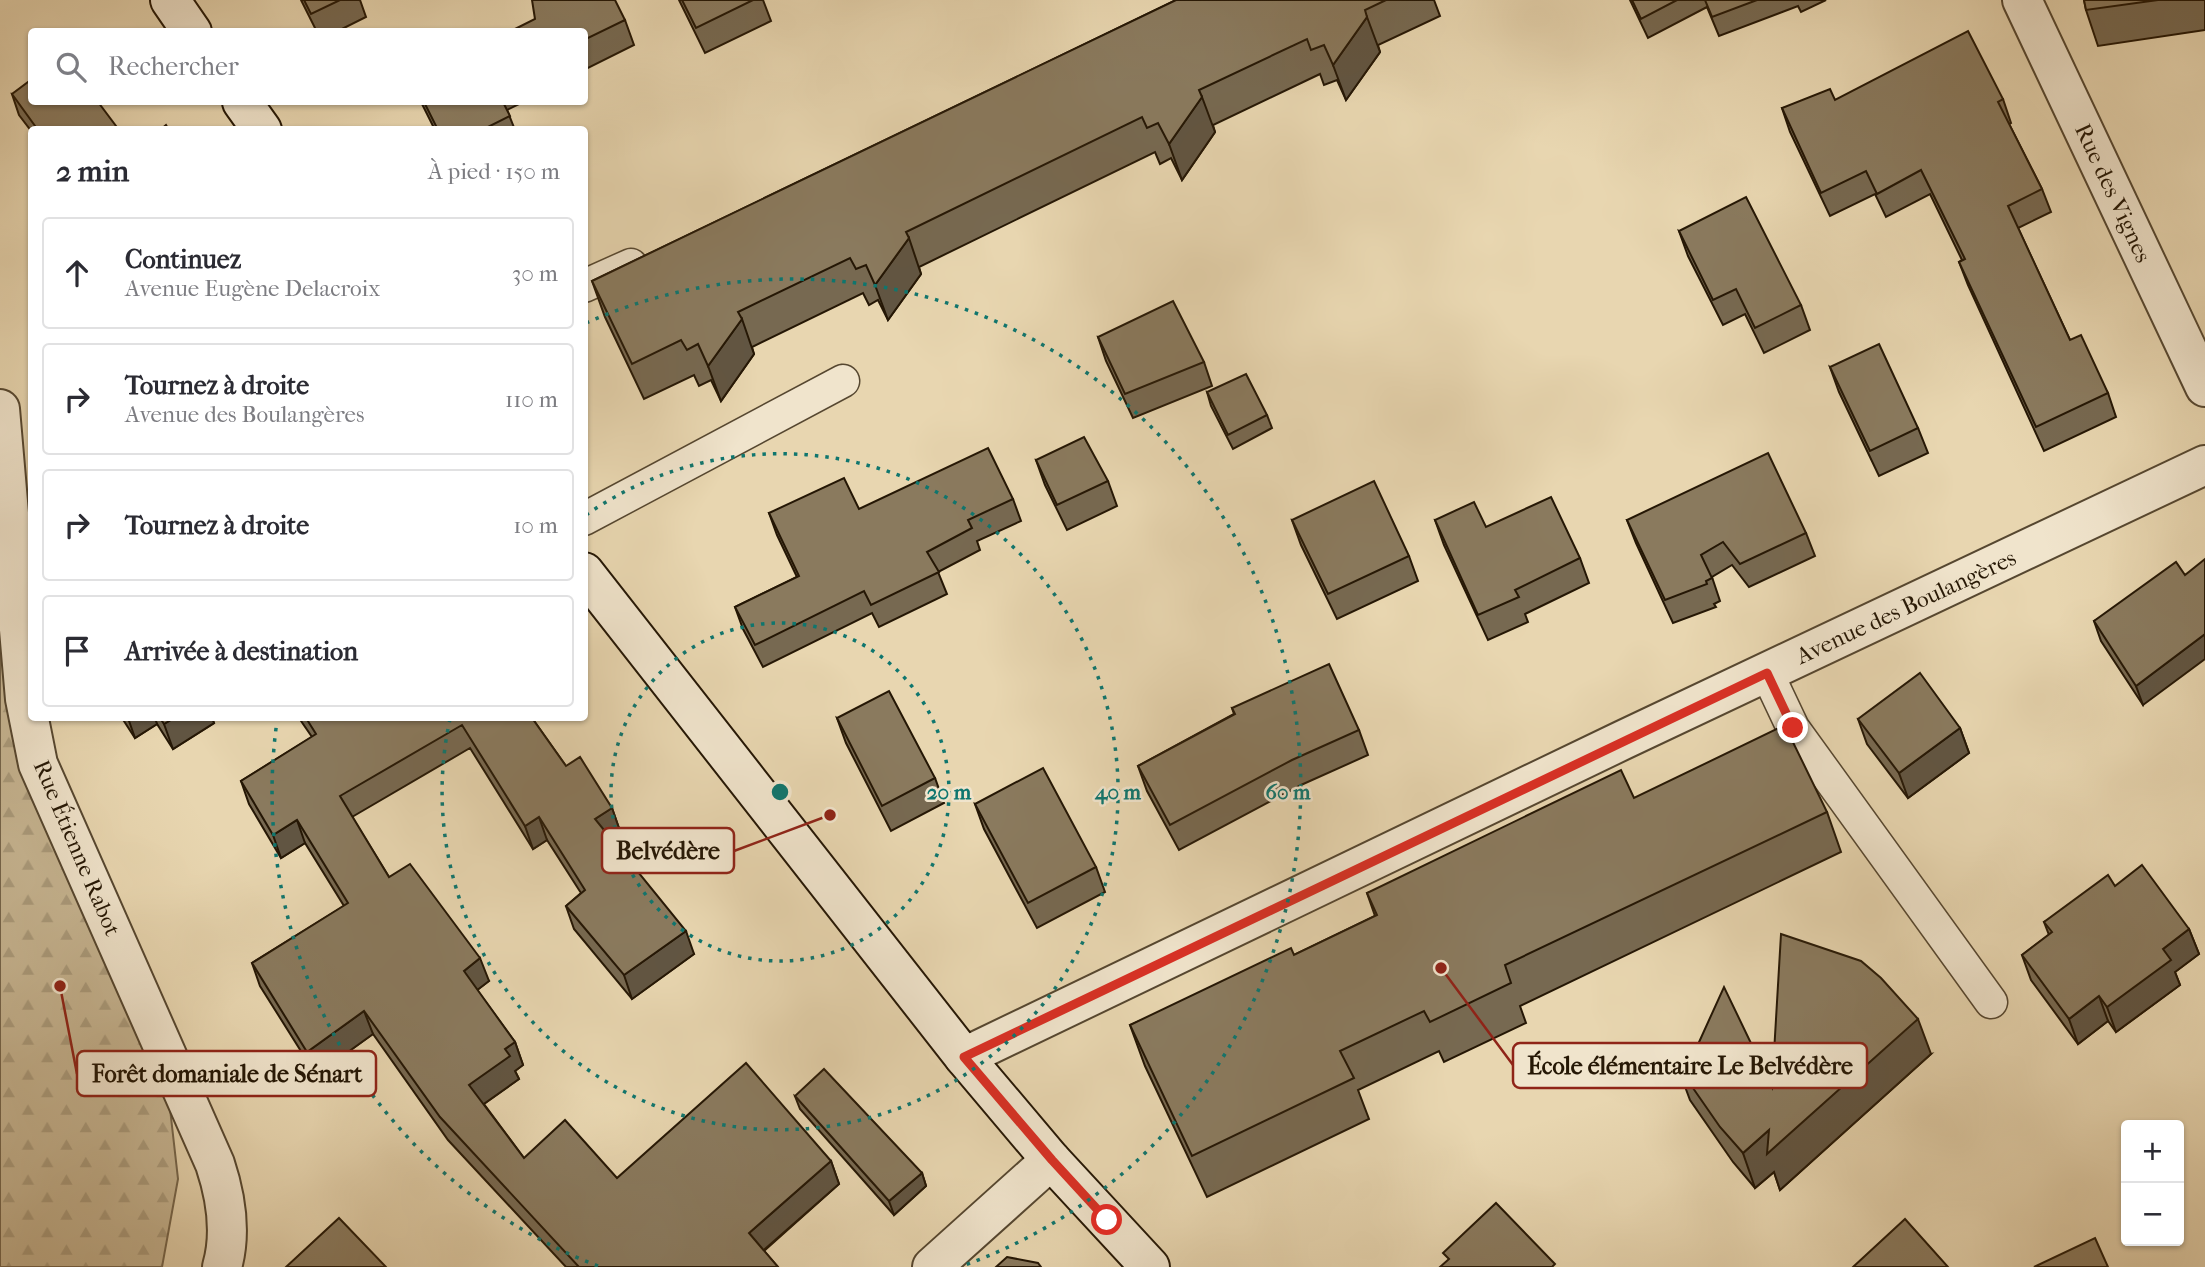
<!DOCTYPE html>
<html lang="fr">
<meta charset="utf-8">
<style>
:root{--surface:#fff;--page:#f7f7f7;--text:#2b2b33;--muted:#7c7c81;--line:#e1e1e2}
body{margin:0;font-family:"IM FELL French Canon",serif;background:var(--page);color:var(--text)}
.controls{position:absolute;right:21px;bottom:21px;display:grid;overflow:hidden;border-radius:7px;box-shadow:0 2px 5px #0004}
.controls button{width:63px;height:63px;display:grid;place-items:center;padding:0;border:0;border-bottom:2px solid var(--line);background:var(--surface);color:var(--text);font:35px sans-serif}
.stop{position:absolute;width:21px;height:21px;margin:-16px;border:5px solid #d93025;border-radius:50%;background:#fff}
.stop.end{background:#d93025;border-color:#fff;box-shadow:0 2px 7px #0008}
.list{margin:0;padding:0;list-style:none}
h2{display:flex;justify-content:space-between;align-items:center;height:91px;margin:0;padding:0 28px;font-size:30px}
h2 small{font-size:23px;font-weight:400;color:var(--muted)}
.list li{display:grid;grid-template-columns:46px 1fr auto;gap:21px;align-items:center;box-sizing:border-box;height:112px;margin:0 14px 14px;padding:0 14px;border:2px solid var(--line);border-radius:7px}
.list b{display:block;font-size:26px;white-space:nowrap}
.list p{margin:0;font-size:23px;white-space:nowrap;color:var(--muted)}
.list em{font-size:23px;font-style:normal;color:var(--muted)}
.icon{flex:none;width:38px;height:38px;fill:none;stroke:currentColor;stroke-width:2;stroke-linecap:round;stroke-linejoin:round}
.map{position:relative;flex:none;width:2205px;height:1267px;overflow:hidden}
.search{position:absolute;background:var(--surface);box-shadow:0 2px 5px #0004;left:28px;top:28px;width:560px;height:77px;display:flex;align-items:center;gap:18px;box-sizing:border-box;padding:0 24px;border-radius:7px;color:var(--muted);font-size:26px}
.panel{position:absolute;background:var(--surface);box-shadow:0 2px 5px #0004;left:28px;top:126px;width:560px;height:595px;border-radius:7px}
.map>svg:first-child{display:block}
.forest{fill:url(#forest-firs);stroke:#76664c;stroke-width:2}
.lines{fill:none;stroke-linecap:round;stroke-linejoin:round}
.lane-casing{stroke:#564730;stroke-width:35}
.street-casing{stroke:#564730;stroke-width:42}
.secondary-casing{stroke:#251705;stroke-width:42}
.lane{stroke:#f0e4cc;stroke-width:32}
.street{stroke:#f0e4cc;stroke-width:38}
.secondary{stroke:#f0e4cc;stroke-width:38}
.wall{fill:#776951;stroke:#251705;stroke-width:2}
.shaded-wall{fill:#615542;stroke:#251705;stroke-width:2}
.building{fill:#8a7a5e;stroke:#251705;stroke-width:2}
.route{stroke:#d93025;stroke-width:9}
.ring{fill:none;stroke:#0f766e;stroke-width:3.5;stroke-dasharray:3.5 7}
.labels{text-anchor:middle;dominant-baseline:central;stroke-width:5;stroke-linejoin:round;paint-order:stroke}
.street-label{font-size:23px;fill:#251705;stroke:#f0e4cc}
.centre{fill:#0f766e;stroke:#f0e4cc;stroke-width:3.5}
.ring-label{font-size:21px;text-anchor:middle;font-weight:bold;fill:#0f766e;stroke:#f0e4cc;stroke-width:5;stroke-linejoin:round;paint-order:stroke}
.leader{fill:none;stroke:#8f2418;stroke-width:2.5}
.callout-dot{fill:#8f2418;stroke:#f0e4cc;stroke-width:2.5}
.callout{fill:#f0e4cc;stroke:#8f2418;stroke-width:2.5}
.callout-label{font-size:24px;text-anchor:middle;font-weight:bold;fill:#251705}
</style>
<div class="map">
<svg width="2205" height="1267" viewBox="0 0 2205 1267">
<defs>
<pattern id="forest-firs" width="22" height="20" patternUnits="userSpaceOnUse" patternTransform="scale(1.75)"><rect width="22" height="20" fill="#c7b693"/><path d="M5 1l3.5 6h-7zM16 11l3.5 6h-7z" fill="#ab9c7d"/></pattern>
</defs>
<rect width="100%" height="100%" fill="#e8d6b0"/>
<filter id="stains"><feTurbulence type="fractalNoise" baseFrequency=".00286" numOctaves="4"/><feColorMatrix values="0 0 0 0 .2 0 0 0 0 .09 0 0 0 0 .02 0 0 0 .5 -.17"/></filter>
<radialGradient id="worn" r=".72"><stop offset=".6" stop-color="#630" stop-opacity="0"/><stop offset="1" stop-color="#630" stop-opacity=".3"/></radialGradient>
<!-- forest -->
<path class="forest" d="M0,635L4,670L168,1091L178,1179L162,1267H0Z"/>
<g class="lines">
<defs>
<g id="lane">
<path d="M584,286L631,265"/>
<path d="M584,519L843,381"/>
<path d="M1767,673L1793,728L1991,1002"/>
</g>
<g id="street">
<path d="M2022,0L2205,387"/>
<path d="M0,409L25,699L38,764L215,1164C226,1197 232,1232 222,1267"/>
<path d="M964,1057L1623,740L2205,465"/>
<path d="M932,1267L1051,1160"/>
</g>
<g id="secondary">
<path d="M170,0L192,32"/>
<path d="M242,102L262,130"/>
<path d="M584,572L964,1057L1051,1160L1150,1267"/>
</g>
</defs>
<!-- lane casing -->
<use href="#lane" class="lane-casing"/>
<!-- street casing -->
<use href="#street" class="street-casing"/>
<!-- secondary casing -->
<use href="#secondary" class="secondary-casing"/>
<!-- lane -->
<use href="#lane" class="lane"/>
<!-- street -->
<use href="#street" class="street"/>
<!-- secondary -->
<use href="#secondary" class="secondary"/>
</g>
<!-- wall -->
<g class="wall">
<path d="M301,0H360L366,17L336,32H317Z"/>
<path d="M679,0H763L771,21L705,53Z"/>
<path d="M1176,0H1434L1440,16L1378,45L1380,52L1346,100L1337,80L1324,85L1320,74L1213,125L1215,132L1182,180L1171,158L1160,164L1155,152L919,267L921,274L888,320L878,300L869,305L863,293L752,347L754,354L721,401L711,380L699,386L694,375L644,399L605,317L592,281Z"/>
<path d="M1630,0H1826L1801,12L1798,6L1719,36L1707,7L1648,38Z"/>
<path d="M2084,0H2205V30L2098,46L2086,10Z"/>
<path d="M625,20L634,45L584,70V32Z"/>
<path d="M12,94L119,130H32V132L19,115Z"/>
<path d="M2003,99L2011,123L2009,124L2042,189L2051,212L2018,228L2070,340L2108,393L2116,417L2044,451L1968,285L1959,262L1962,260L1930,194L1886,217L1875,194L1830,216L1790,132L1782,108L1835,100Z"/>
<path d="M421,102H523L507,110L515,130H435Z"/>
<path d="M1679,231L1801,305L1810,330L1764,353L1745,314L1723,325L1688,256Z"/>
<path d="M1098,337L1204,362L1212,386L1133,418L1106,361Z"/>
<path d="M1830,367L1918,428L1928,453L1879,476L1839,392Z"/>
<path d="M1207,392L1267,415L1272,428L1233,449L1211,406Z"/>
<path d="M1036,460L1108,481L1117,506L1067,530L1045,485Z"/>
<path d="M1013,499L1021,521L977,541L980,550L938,572L947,594L879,627L872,613L763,667L743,629L735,607L797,577L777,535L769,513L859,509Z"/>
<path d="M1292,520L1409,556L1418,581L1337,619L1301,545Z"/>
<path d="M1435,520L1486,527L1580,558L1589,583L1525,614L1528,622L1488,640L1444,545Z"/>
<path d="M1627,520L1806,533L1815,556L1749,587L1732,565L1712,577L1720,601L1714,604L1716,607L1673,623L1636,543Z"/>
<path d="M2185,575L2143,705L2101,641L2094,621Z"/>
<path d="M1232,708L1359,730L1368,755L1301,785L1179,850L1147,791L1138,766L1234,714Z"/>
<path d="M122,718H212L214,723L173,749L157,724L135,738Z"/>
<path d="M299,718H532L566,766L612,808L620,831L610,837L694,954L632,999L574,929L566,906L581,893L547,840L533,849L470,748L352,817L389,877L489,981L477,990L515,1042L523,1065L515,1071L519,1079L484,1104L524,1158L617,1178L831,1161L839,1184L764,1251L778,1267H566L448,1140L373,1034L316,1075L260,986L252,963L344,906L305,843L281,858L249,804L241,781L312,737Z"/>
<path d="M837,718L935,778L944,803L891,831L846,743Z"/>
<path d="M1858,719L1960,728L1969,753L1908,798L1867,744Z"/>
<path d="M1634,798L1827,812L1841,852L1520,1006L1526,1023L1444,1062L1439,1051L1358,1090L1369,1119L1207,1197L1145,1066L1130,1025L1294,955L1375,916L1367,893Z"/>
<path d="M975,804L1096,867L1105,892L1037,928L984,829Z"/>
<path d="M2115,886L2189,929L2199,954L2175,972L2180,985L2116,1032L2108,1021L2078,1044L2031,980L2022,955L2049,935L2044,922Z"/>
<path d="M1931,1054L1780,1190L1774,1172L1755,1188L1733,1162L1690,1100L1677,1065L1772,1087Z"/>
<path d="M795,1096L922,1173L926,1186L894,1215L800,1109Z"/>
</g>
<!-- shaded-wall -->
<g class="shaded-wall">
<path d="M1367,17L1380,52L1346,100L1333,65Z"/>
<path d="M1202,97L1215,132L1182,180L1169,144Z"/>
<path d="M909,238L921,274L888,320L875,285Z"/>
<path d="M742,319L754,354L721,401L708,366Z"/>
<path d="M2205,634V659L2143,705L2136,686Z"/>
<path d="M128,718H155L157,724L135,738Z"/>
<path d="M174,718H212L214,723L173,749L164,724Z"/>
<path d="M1960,728L1969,753L1908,798L1899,773Z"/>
<path d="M612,808L620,831L603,842L595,819Z"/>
<path d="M539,817L547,840L533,849L525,826Z"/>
<path d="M297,820L305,843L281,858L273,835Z"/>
<path d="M2189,929L2199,954L2175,972L2180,985L2116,1032L2107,1007L2163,949Z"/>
<path d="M686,931L694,954L632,999L624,975Z"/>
<path d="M480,958L489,981L472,994L464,971Z"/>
<path d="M2099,996L2108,1021L2078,1044L2069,1019Z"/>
<path d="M364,1011L373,1034L316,1075L307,1052Z"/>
<path d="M1918,1019L1931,1054L1780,1190L1774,1172L1755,1188L1743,1153L1769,1130Z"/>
<path d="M515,1042L523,1065L515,1071L519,1079L478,1108L469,1085L505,1049Z"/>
<path d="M831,1161L839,1184L757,1256L749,1233Z"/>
<path d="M922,1173L926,1186L894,1215L889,1201Z"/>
</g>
<!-- building -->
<g class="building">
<path d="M304,0H340L311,14Z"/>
<path d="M532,0H615L625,20L584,40V32H509L535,19Z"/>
<path d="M682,0H753L696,28Z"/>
<path d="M1176,0H1386L1365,10L1367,17L1333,65L1324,45L1311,50L1307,39L1199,90L1202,97L1169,144L1158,123L1147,128L1142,117L906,232L909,238L875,285L866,265L856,269L850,258L738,312L742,319L708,366L698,344L687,350L681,340L632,364L592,281Z"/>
<path d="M1632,0H1677L1641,19Z"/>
<path d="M1705,0H1757L1712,17Z"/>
<path d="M2084,0H2158L2086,10Z"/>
<path d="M1968,31L2003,99L1998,102L2042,189L2008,206L2070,340L2081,335L2108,393L2036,427L1959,262L1965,259L1921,170L1877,194L1866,171L1821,193L1782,108L1830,89L1835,100Z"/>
<path d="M32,79V102H98L119,130H38L12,94Z"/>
<path d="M424,102H503L510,116L482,130H438Z"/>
<path d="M166,125L169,130H160Z"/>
<path d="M1746,197L1801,305L1755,328L1736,289L1713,300L1679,231Z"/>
<path d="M1173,301L1204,362L1125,394L1098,337Z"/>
<path d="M1879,344L1918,428L1870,451L1830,367Z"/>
<path d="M1246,374L1267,415L1228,435L1207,392Z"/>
<path d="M1084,437L1108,481L1057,505L1036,460Z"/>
<path d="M988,448L1013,499L968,520L972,528L927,552L939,572L871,605L864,591L755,645L735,607L799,576L769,513L844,478L859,509Z"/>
<path d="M1768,453L1806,533L1740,564L1723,542L1701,555L1712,578L1706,581L1707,584L1665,600L1627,520Z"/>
<path d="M1374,481L1409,556L1328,594L1292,520Z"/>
<path d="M1551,497L1580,558L1515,590L1519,597L1478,615L1435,520L1474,502L1486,527Z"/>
<path d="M2205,559V634L2136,686L2094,621L2176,562L2185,575Z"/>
<path d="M1329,664L1359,730L1292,760L1170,825L1138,766L1235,714L1232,708Z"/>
<path d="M1920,673L1960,728L1899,773L1858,719Z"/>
<path d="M889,691L935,778L882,806L837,718Z"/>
<path d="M160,718H174L164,724Z"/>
<path d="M306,718H532L566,766L580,757L612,808L595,819L686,931L624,975L566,906L585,890L539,817L525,826L462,725L340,796L389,877L410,864L480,958L464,971L515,1042L505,1049L510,1056L469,1085L524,1158L565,1120L617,1178L746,1063L831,1161L749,1233L778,1267H579L440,1117L364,1011L307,1052L252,963L348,903L297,820L273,835L241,781L316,734Z"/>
<path d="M1783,726L1789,734L1827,812L1505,965L1511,983L1430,1022L1424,1011L1340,1051L1354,1078L1192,1156L1130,1025L1291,948L1294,955L1377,915L1367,893L1621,770L1634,798Z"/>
<path d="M1043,768L1096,867L1028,903L975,804Z"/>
<path d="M2142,865L2189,929L2163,949L2171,960L2107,1007L2099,996L2069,1019L2022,955L2052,932L2044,922L2108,875L2115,886Z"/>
<path d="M1781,934L1861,961L1881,978L1918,1019L1767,1154L1769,1130L1743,1153L1720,1127L1677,1065L1695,1051L1724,987L1772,1087Z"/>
<path d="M824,1069L922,1173L889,1201L795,1096Z"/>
<path d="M1496,1203L1555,1264L1552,1267H1440L1449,1259L1443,1253Z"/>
<path d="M339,1218L386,1267H286Z"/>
<path d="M1905,1219L1948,1267H1853Z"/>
<path d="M2095,1238L2108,1267H2034Z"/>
<path d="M1007,1257L1038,1263L1041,1267H996Z"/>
</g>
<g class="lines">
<!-- route -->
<path class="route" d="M1107,1220L1052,1160L964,1057L1767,673L1793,728"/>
</g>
<!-- distance rings -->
<g class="ring">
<circle cx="780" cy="792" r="169"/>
<path d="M586 515A338 338 0 1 1 450 719"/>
<path d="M598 1266A508 508 0 0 1 277 721M586 323A508 508 0 1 1 962 1266"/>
</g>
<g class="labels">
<!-- street labels -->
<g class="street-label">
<text transform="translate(2113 193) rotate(65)">Rue des Vignes</text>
<text transform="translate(1906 607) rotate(-25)">Avenue des Boulangères</text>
<text transform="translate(77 848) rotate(67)">Rue Étienne Rabot</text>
</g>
</g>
<circle cx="780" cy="792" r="10" class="centre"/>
<g class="ring-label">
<text x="949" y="799">20 m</text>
<text x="1118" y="799">40 m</text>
<text x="1288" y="799">60 m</text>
</g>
<!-- callouts -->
<path class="leader" d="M830 815L734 851M1441 968L1513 1065M60 986L77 1074"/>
<g class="callout-dot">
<circle cx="830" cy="815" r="7"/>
<circle cx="1441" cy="968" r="7"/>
<circle cx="60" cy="986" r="7"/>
</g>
<g class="callout">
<rect x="602" y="828" width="132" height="45" rx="7"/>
<rect x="1513" y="1043" width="354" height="45" rx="7"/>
<rect x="77" y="1051" width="299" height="45" rx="7"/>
</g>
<g class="callout-label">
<text x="668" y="859">Belvédère</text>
<text x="1690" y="1074">École élémentaire Le Belvédère</text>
<text x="227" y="1082">Forêt domaniale de Sénart</text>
</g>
<rect width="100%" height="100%" filter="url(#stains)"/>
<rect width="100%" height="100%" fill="url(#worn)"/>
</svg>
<div class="controls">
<button>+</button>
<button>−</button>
</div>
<div class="stop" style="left:1107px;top:1220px"></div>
<div class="stop end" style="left:1793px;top:728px"></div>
<div class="search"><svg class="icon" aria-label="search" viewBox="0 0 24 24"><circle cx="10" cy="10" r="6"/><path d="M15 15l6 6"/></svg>Rechercher</div>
<section class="panel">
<h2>2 min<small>À pied · 150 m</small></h2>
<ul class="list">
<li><svg class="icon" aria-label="ahead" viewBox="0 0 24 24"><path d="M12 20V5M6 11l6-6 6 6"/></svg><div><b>Continuez</b><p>Avenue Eugène Delacroix</p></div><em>30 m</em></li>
<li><svg class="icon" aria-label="right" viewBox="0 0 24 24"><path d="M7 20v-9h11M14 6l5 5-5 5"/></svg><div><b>Tournez à droite</b><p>Avenue des Boulangères</p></div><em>110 m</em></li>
<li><svg class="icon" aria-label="right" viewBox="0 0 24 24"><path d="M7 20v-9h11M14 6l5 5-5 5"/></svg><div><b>Tournez à droite</b></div><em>10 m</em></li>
<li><svg class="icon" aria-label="arrive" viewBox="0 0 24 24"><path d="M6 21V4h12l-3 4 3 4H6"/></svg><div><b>Arrivée à destination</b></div></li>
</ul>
</section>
</div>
